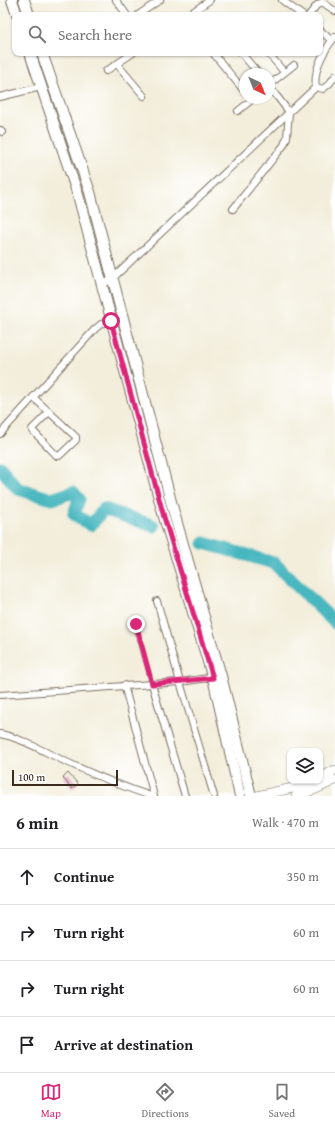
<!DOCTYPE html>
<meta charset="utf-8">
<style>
:root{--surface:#fff;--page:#f6f6f6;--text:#202124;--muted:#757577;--line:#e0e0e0;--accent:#db2777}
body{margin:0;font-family:"Gentium Book Plus",serif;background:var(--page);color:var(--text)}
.controls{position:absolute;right:12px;bottom:12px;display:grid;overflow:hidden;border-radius:8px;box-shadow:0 1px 3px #0004}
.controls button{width:36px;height:36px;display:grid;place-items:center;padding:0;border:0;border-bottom:1px solid var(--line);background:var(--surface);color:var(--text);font:20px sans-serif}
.compass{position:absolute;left:239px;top:68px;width:36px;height:36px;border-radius:50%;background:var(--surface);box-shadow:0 1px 3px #0004;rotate:137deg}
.scale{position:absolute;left:12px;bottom:10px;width:106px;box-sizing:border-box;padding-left:4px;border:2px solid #3b2a1e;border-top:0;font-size:11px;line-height:14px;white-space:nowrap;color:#3b2a1e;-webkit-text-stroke:3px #fff;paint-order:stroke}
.stop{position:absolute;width:12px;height:12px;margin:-9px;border:3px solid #db2777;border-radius:50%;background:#fff}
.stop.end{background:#db2777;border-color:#fff;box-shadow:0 1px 4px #0008}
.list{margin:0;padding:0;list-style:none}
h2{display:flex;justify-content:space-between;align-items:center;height:52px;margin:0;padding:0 16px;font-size:17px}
h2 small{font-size:13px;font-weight:400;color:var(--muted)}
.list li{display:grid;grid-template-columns:26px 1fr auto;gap:12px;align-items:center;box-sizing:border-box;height:56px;padding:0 16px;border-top:1px solid var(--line)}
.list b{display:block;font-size:15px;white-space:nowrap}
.list em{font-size:13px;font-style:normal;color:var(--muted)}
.icon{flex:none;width:22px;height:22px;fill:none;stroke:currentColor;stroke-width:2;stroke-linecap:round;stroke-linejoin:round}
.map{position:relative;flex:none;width:335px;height:796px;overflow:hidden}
.search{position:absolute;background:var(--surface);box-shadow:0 1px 3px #0004;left:12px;right:12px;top:12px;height:44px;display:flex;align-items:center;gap:10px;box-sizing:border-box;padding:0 14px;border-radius:8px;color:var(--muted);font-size:15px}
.sheet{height:276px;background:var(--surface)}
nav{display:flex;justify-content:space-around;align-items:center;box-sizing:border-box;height:56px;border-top:1px solid var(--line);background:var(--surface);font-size:11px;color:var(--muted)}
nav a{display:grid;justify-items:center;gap:2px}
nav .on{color:var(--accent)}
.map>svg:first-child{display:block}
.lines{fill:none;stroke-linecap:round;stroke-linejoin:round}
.river{stroke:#48b7c0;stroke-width:13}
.building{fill:#e3abc9}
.lane-casing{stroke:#7b6f60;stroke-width:4.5}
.street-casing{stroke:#7b6f60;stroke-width:8}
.secondary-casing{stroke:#7b6f60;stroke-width:10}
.primary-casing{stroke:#7b6f60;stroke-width:12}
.lane{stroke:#fff;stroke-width:3}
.street{stroke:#fff;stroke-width:6}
.secondary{stroke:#fff;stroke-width:9}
.primary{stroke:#fff;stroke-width:10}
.route{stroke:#db2777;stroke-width:5}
</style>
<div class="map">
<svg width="335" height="796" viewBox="0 0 335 796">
<rect width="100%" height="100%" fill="#fff"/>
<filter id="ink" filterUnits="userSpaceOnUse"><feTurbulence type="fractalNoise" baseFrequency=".025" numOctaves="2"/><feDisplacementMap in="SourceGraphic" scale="8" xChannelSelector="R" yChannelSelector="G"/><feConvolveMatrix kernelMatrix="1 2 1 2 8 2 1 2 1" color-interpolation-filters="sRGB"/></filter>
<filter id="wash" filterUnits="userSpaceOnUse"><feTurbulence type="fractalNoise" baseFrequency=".012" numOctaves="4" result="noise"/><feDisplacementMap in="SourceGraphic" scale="16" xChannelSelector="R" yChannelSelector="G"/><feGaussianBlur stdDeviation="0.9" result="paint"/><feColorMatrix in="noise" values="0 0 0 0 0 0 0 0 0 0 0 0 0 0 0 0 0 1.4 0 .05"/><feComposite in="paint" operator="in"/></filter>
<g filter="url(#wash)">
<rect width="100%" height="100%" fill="#f3eedb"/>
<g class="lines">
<!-- river -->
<g class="river">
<path d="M0,467L18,489L52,499L73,492L79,499L74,514L91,525L104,509L154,526"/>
<path d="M204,543L274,563L335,623"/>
</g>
</g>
<g id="blocks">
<!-- building -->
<path class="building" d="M68,773L78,784L72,789L63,778Z"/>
</g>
</g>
<g filter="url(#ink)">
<use href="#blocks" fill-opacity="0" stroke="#7b6f60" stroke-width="1"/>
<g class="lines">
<defs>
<path id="lane" d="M135,624L152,684"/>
<g id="street">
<path d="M116,0L127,15"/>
<path d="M282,0L302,15"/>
<path d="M138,15L160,0"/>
<path d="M188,15L210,0"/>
<path d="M309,15L317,5L322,2L335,11"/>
<path d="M320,30L332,41"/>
<path d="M213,53L245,92"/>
<path d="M241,53L259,74"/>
<path d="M268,53L284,72"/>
<path d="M117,64L144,96"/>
<path d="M106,71L133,53"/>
<path d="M269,85L294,65"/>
<path d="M316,87L323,89L330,83L335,76"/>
<path d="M0,97L41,87"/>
<path d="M238,111L254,98"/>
<path d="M0,130L2,132"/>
<path d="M233,209L284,145L287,137L289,112L269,86"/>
<path d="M101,286L112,279L316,87C313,70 324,50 335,37"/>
<path d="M33,397L76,437V440L59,456H57L33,431L32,429L49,412"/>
<path d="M0,434L95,329L101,324L111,321"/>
<path d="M157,601L180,682L214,796"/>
<path d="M152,684L185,796"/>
<path d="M124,685L154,796"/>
<path d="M0,695L180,682L215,677"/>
<path d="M0,734C21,738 41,750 60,759C90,773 120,786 151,796"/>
</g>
<g id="secondary">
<path d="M320,778L335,770"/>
<path d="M257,796L306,785L314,781"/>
<path d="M296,796L316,789L335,780"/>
</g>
<g id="primary">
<path d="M12,0L17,15"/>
<path d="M24,0L29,15"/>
<path d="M30,53L78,195L164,517L213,678L240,796"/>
<path d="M42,53L90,192L174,513L221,676L251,796"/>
</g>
</defs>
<!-- lane casing -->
<use href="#lane" class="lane-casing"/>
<!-- street casing -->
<use href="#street" class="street-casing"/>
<!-- secondary casing -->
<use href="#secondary" class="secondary-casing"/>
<!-- primary casing -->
<use href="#primary" class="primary-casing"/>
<!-- lane -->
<use href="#lane" class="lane"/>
<!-- street -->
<use href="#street" class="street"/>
<!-- secondary -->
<use href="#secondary" class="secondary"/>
<!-- primary -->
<use href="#primary" class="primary"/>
</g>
</g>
<g class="lines" filter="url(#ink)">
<!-- route -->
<path class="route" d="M111,321L164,517L213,678L152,684L136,624"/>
</g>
</svg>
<div class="controls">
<button><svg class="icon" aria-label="layers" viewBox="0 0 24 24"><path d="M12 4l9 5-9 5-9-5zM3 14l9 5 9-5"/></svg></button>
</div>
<svg class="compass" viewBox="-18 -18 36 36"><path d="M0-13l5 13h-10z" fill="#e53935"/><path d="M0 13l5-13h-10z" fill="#757577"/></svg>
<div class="scale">100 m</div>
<div class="stop" style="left:111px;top:321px"></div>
<div class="stop end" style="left:136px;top:624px"></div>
<div class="search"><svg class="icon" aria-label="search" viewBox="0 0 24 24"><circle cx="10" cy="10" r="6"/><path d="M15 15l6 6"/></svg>Search here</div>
</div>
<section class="sheet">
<h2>6 min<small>Walk · 470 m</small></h2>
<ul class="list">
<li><svg class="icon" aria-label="ahead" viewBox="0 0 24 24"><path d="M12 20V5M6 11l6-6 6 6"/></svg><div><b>Continue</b></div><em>350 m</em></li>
<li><svg class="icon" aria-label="right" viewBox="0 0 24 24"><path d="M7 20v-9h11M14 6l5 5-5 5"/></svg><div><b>Turn right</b></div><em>60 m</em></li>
<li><svg class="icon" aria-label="right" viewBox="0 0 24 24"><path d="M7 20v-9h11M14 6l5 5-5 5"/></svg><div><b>Turn right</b></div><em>60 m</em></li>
<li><svg class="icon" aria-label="arrive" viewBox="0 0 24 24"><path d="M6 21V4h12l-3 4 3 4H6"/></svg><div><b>Arrive at destination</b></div></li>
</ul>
</section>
<nav>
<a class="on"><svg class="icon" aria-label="map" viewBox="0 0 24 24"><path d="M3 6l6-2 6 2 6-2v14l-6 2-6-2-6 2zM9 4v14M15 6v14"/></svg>Map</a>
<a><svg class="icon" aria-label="directions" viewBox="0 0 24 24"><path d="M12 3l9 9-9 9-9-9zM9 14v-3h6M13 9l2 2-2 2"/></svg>Directions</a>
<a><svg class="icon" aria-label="saved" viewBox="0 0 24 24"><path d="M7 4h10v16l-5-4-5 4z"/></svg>Saved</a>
</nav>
